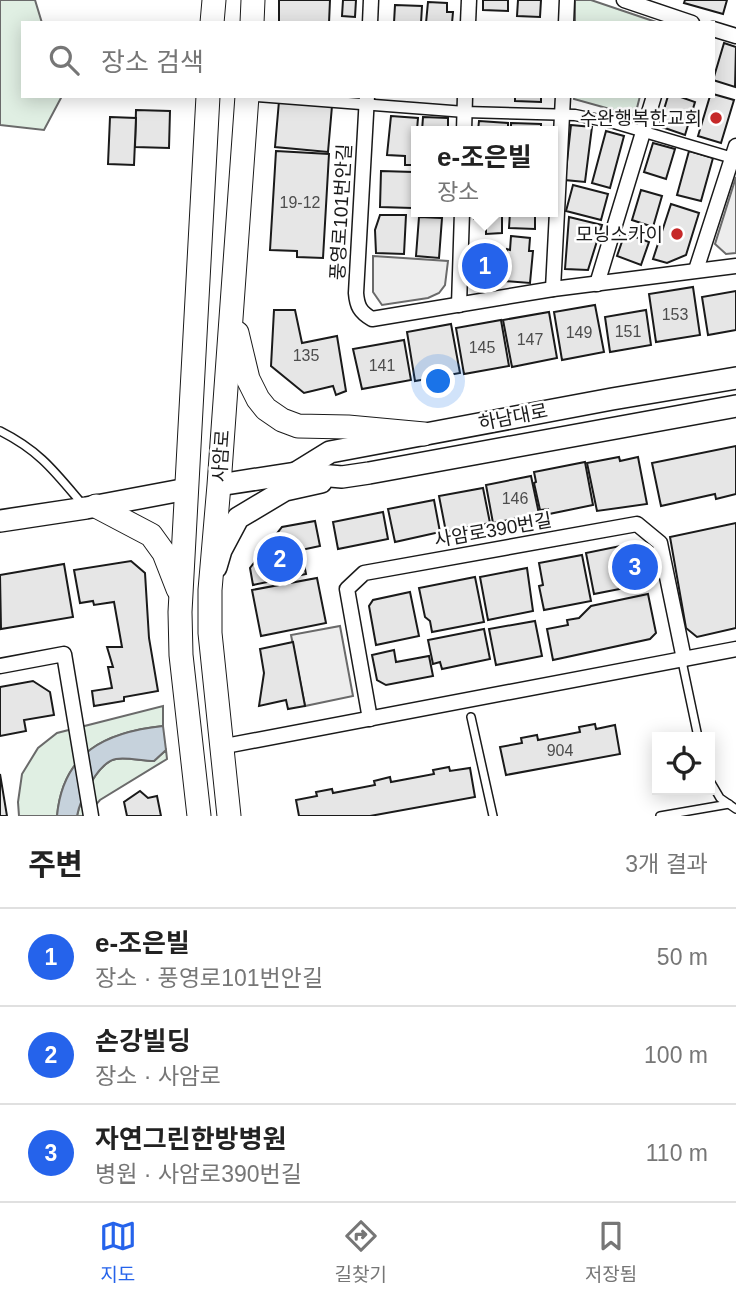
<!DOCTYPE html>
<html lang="ko">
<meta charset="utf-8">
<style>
:root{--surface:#fff;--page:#f2f2f2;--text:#222;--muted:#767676;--line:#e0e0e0;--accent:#2563eb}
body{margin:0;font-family:Helvetica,"Noto Sans KR",sans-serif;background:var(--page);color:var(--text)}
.controls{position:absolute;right:21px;bottom:21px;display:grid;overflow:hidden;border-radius:0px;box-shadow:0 4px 18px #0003}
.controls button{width:63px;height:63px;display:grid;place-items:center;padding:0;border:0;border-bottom:2px solid var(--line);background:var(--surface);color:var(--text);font:35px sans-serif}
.you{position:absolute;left:439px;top:382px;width:24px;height:24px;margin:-18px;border:5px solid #fff;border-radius:50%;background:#1a73e8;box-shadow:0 0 0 10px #1a73e833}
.badge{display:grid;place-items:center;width:46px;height:46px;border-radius:50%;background:var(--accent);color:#fff;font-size:23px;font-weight:700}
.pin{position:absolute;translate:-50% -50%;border:4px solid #fff;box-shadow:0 2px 7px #0006}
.popup{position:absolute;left:411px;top:126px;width:147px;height:91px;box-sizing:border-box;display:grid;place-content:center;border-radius:0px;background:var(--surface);filter:drop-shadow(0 2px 5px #0005);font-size:23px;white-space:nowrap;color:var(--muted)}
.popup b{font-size:26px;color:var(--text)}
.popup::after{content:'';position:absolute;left:50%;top:100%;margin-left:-14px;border:14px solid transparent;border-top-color:var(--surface)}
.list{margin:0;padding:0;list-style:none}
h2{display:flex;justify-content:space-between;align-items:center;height:91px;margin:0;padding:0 28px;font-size:30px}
h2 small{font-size:23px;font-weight:400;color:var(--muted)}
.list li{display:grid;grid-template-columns:46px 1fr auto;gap:21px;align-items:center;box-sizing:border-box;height:98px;padding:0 28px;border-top:2px solid var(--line)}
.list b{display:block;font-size:26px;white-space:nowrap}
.list p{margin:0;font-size:23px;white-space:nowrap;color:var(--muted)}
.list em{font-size:23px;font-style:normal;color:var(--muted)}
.icon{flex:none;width:38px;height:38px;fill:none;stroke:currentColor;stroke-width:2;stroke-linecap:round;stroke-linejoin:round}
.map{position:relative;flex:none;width:736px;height:816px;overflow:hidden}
.search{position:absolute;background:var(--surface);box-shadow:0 4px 18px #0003;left:21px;right:21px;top:21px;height:77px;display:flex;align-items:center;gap:18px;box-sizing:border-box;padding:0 24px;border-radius:0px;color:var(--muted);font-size:26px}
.sheet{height:385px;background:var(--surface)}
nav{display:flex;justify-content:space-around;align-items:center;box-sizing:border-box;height:98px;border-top:2px solid var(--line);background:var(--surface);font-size:19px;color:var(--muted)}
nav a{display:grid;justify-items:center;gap:4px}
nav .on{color:var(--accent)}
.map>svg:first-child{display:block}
.green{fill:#e0efe3;stroke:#6a6a6a;stroke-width:2}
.parking{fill:#ededed;stroke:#6a6a6a;stroke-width:2}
.water{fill:#c6d2dc;stroke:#6a6a6a;stroke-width:2}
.building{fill:#e6e6e6;stroke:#1a1a1a;stroke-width:2}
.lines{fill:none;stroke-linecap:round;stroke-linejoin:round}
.service-casing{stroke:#1a1a1a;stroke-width:10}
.pedestrian-casing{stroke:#1a1a1a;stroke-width:13}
.minor-casing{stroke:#1a1a1a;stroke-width:17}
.secondary-casing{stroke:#1a1a1a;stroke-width:24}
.primary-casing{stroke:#1a1a1a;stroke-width:25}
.service{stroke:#fff;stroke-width:7}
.pedestrian{stroke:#fff;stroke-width:10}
.minor{stroke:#fff;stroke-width:14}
.secondary{stroke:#fff;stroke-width:21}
.primary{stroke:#fff;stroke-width:23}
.poi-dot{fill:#c62828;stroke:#fff;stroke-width:2.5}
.labels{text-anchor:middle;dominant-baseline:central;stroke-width:5;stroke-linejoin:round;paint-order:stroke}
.number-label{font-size:16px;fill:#4d4d4d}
.poi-label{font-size:19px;fill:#1a1a1a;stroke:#fff;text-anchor:end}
.street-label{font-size:19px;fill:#1a1a1a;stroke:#fff}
</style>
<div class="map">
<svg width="736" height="816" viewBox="0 0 736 816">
<rect width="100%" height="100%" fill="#fff"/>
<!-- green -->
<g class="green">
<path d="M0,0H35L42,23H23V96H62L44,130L0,125Z"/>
<path d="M575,0H591L659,23H575Z"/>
<path d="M574,96H640L635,116L574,99Z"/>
<path d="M163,706V726C106,732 63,752 57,816H19L18,802L22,774L38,748L57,733Z"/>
<path d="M166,750L167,759L100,800L86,816H77C80,800 98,762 116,759C127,757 142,761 154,761Z"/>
</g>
<!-- parking -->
<g class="parking">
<path d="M736,177V253L726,254L715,244Z"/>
<path d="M373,256L448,261L445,285L439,293L428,298L382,305L373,292Z"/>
<path d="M340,626L353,696L305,706L291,635Z"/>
</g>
<!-- water -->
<path class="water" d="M163,726L166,750L154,761C142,761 127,757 116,759C98,762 80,800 77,816H57C63,752 106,732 163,726Z"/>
<!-- building -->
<g class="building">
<path d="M279,0H330L329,23H279Z"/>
<path d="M343,0H356L355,17L342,16Z"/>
<path d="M483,0H508V11L483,10Z"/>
<path d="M518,0H541L540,17L517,16Z"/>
<path d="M685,0H727L723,14L684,3Z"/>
<path d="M428,2L447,3V12H453L452,23H426Z"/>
<path d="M395,5L422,6L421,23H394Z"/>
<path d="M724,43L736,47L735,87L713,80Z"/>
<path d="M713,94L734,100L721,143L698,136L710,96H713Z"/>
<path d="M515,96H541V102L515,101Z"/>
<path d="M668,96H678L695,102L685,135L659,126Z"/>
<path d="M279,101L332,106L328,152L275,147Z"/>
<path d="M136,110L170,111L169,148L135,147Z"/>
<path d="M391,116L418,118L414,165H405V156L387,155Z"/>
<path d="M110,117L136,118L134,165L108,164Z"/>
<path d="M423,117L448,118V131H422Z"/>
<path d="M479,121L508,123V131H478Z"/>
<path d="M511,123L541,124V131H511Z"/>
<path d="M571,125L592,127L585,182L565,180Z"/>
<path d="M606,131L624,136L610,188L592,183Z"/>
<path d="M653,143L675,149L666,179L644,172Z"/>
<path d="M276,151L329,154L323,258L297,257V251L270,250Z"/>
<path d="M689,151L713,158L701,201L677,195Z"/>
<path d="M381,171L413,172L412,208L380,207Z"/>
<path d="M573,185L608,194L601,220L566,211Z"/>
<path d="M641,190L662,196L653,227L632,220Z"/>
<path d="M671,204L699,213L686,255L667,263L653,259Z"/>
<path d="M474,212H502V233L486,234V219H474Z"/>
<path d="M510,212H535V229L509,228Z"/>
<path d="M380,215H406L404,254L376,253L375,230Z"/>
<path d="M419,217L442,218L439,258L416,256Z"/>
<path d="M569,217L602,225L588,270L565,269Z"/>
<path d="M625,233L649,242L641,265L617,256Z"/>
<path d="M511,236L530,238L529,251H533L530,283L504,281L507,249L510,250Z"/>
<path d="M473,246L500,248L497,286L470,284Z"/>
<path d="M693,287L700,335L656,342L649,294Z"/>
<path d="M736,291V330L708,335L702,297Z"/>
<path d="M595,305L604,352L562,360L554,312Z"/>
<path d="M274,310H295L302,343L337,336L346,391L336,395L333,386L304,393L271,366Z"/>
<path d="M646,310L651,345L610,352L605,317Z"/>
<path d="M549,312L557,358L512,367L503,320Z"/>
<path d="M501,320L509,366L464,374L456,328Z"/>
<path d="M451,324L460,373L415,381L407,332Z"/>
<path d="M404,340L411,380L362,389L353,349Z"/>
<path d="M736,446V494L716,499L715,494L661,506L652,463Z"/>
<path d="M619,457L620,461L638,457L647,504L597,511L587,463Z"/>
<path d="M585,462L593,505L549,514L548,509L540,510L534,483L536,482L534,472Z"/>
<path d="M531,476L539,514L493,523L486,485Z"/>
<path d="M483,488L490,523L446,532L439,496Z"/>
<path d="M434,500L440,532L395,542L388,509Z"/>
<path d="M383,512L388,539L338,549L333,522Z"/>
<path d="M315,521L320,546L301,550L306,574L253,585L250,568L282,527Z"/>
<path d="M736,523V628L697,637L686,628L670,537Z"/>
<path d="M630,544L638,550L645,584L594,594L586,553Z"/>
<path d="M582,555L591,601L544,610L539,586L543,585L539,563Z"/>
<path d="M131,561L145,573L149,638L158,691L124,697V701L94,706L92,691L112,688L108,667H113L107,647H122L114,602L94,605L93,601L80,603L74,570Z"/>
<path d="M64,564L73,617L1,629L0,575Z"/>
<path d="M527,568L533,611L488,620L480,577Z"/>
<path d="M475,577L484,622L432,632L430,621L425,617L419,588Z"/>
<path d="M317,578L326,623L261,636L252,590Z"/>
<path d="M410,592L419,636L376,645L369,606L373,600Z"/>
<path d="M648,594L656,633L650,639L553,660L547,629L568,625L567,620L579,618L591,606Z"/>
<path d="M535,621L542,656L496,665L489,629Z"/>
<path d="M484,629L490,659L442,669L440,662L433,664L428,640Z"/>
<path d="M293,642L305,706L288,709L286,700L259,706L264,673L260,649Z"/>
<path d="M394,650L396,662L429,656L433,676L386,685L377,680L372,655Z"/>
<path d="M33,681L50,692L54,715L24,720L26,731L0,736V687Z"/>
<path d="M595,724L596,729L615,725L620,754L506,775L500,747L522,743L521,738L537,735L538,740L580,732L579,727Z"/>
<path d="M449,767L450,771L470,768L475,797L370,816H299L296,800L317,796L316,792L332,789L333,793L375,785L374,781L390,777L391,782L434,774L433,770Z"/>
<path d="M0,774L7,816H0Z"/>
<path d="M140,791L148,798L157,796L161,816H127L124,802Z"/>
</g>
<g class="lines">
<defs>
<g id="service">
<path d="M0,431C40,451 55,472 83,505"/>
<path d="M684,659L683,666L698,737"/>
<path d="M471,717L493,816"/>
<path d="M710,781L720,798L736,809"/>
<path d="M660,816L729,804"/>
</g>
<path id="pedestrian" d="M257,96L465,112L575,115L614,123L736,159"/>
<g id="minor">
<path d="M624,0L692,23"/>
<path d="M370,23L371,0"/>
<path d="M468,23L469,0"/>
<path d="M566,23L567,0"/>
<path d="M713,29L736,36"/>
<path d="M367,96L356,293C357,306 360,312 372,319L553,289L736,266"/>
<path d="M464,131L465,96"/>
<path d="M696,270L736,146"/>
<path d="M597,284L654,96"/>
<path d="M553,289L563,96"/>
<path d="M459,305L462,212"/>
<path d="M0,666L64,654L91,816"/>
<path d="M370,719L347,589L364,573L637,524L660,543L684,659"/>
<path d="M220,747L736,649"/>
</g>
<g id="secondary">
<path d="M296,473L330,452L612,399L736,378"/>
<path d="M219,485L296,473L342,477L369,473L736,406"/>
<path d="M0,521L86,508L187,489"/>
<path d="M216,567L221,550L238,518L285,490L321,482"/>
</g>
<g id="primary">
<path d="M212,23L214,0"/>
<path d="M252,23L253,0"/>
<path d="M237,333L248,379L258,399L266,409L282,420L298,426L348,427L424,434"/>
<path d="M96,506L151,535L164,553L178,589"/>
<path d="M199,816L181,655L180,612L208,96"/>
<path d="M229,816L210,633V590L219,485L247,96"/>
</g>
</defs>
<!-- service casing -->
<use href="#service" class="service-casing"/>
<!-- pedestrian casing -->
<use href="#pedestrian" class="pedestrian-casing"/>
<!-- minor casing -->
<use href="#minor" class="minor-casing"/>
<!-- secondary casing -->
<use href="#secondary" class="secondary-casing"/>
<!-- primary casing -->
<use href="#primary" class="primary-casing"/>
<!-- service -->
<use href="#service" class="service"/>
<!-- pedestrian -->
<use href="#pedestrian" class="pedestrian"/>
<!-- minor -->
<use href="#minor" class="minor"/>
<!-- secondary -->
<use href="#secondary" class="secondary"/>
<!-- primary -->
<use href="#primary" class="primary"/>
</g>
<!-- markers -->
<g class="poi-dot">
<circle cx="716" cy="118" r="7"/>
<circle cx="677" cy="234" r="7"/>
</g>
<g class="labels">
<!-- number labels -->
<g class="number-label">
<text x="300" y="202">19-12</text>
<text x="675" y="314">153</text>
<text x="628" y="331">151</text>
<text x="579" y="332">149</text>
<text x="530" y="339">147</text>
<text x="482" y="347">145</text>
<text x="306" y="355">135</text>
<text x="382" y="365">141</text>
<text x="515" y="498">146</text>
<text x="560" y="750">904</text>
</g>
<!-- poi labels -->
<g class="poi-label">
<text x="702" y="118">수완행복한교회</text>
<text x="663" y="234">모닝스카이</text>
</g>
<!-- street labels -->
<g class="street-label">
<text transform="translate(341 212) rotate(-87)">풍영로101번안길</text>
<text transform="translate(513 417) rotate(-11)">하남대로</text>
<text transform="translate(221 456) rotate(-86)">사암로</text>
<text transform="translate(493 530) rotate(-10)">사암로390번길</text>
</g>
</g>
</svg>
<div class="controls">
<button><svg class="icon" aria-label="locate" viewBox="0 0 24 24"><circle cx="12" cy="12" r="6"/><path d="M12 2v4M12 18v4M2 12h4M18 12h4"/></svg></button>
</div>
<div class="you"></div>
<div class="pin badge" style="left:485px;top:266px">1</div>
<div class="popup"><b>e-조은빌</b>장소</div>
<div class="pin badge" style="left:280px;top:559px">2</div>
<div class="pin badge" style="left:635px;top:567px">3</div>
<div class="search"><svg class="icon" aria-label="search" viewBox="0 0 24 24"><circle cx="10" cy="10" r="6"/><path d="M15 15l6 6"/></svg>장소 검색</div>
</div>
<section class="sheet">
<h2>주변<small>3개 결과</small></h2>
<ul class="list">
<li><span class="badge">1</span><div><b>e-조은빌</b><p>장소 · 풍영로101번안길</p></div><em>50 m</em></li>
<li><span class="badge">2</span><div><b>손강빌딩</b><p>장소 · 사암로</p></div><em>100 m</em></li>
<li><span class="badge">3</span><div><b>자연그린한방병원</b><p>병원 · 사암로390번길</p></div><em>110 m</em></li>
</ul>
</section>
<nav>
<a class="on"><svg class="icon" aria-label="map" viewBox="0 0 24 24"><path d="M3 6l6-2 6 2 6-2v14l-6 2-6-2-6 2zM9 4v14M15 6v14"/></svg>지도</a>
<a><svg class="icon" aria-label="directions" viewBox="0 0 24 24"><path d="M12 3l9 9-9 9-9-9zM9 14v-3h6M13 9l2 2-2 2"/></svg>길찾기</a>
<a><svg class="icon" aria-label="saved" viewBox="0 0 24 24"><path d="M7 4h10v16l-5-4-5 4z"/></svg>저장됨</a>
</nav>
